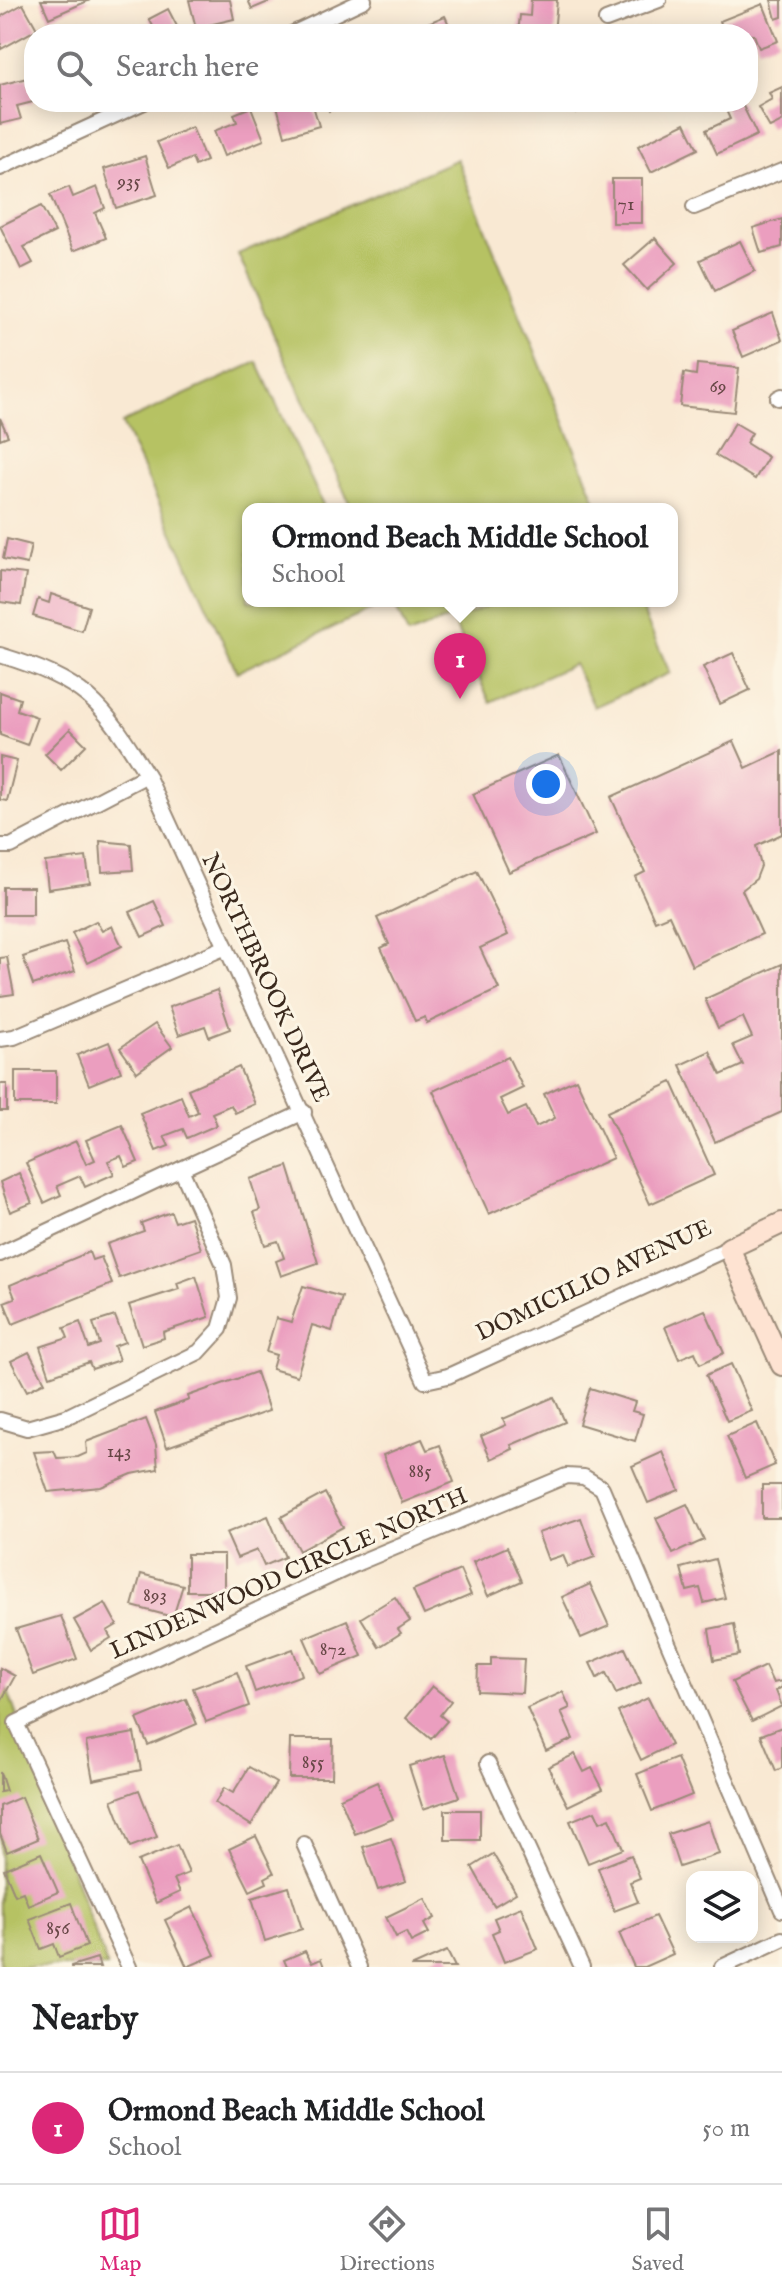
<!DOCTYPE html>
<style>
:root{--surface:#fff;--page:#f2f2f2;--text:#202124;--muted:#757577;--line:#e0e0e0;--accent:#db2777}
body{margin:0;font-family:"IM FELL English",serif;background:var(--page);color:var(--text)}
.controls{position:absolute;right:24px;bottom:24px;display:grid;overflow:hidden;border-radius:16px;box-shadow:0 4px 20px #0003}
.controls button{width:72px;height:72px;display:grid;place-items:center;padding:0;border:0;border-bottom:2px solid var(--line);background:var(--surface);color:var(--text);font:40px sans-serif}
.you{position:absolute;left:546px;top:784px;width:28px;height:28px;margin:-20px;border:6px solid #fff;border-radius:50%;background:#1a73e8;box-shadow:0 0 0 12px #1a73e833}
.badge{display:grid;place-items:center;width:52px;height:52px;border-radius:50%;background:var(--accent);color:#fff;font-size:26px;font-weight:700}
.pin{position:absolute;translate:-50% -66px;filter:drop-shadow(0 2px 4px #0008)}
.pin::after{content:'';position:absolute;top:42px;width:28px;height:24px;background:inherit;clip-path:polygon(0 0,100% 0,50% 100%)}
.popup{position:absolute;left:242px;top:503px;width:436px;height:104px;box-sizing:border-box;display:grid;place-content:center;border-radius:16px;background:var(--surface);filter:drop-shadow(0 2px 6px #0005);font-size:26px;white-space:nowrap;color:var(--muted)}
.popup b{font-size:30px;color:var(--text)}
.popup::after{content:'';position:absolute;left:50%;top:100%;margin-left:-16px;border:16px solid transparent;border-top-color:var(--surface)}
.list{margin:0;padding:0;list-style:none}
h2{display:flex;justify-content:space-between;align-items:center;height:104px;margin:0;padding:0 32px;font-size:34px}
h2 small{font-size:26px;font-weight:400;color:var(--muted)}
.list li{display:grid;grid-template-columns:52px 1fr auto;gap:24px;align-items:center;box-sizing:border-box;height:112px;padding:0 32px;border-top:2px solid var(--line)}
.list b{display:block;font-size:30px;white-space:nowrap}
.list p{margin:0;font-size:26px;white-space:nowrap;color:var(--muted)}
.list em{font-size:26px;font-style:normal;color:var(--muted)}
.icon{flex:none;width:44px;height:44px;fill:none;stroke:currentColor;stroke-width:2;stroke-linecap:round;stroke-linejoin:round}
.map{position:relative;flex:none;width:782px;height:1967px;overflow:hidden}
.search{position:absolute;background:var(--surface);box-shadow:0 4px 20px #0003;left:24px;right:24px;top:24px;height:88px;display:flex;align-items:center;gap:20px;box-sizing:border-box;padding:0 28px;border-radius:32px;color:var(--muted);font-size:30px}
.sheet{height:216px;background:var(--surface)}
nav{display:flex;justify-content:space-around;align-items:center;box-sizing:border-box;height:112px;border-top:2px solid var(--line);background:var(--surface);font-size:22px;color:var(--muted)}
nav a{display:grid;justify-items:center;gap:4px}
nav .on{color:var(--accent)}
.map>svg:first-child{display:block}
.green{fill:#b6c264;stroke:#787641;stroke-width:2}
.building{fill:#eb9ebf}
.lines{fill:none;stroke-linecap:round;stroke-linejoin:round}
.street-casing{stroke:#9a8a78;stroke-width:18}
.secondary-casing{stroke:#9a8a78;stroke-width:24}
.street{stroke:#fff;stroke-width:14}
.secondary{stroke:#fee3d2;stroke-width:20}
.labels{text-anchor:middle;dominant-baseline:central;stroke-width:6;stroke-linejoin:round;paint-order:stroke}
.number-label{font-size:20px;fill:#674746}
.street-label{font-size:24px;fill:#3b2a1e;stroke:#fcf5e5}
</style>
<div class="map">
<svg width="782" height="1967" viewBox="0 0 782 1967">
<rect width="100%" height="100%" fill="#fcf5e5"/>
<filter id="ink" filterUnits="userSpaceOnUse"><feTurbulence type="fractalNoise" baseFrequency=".0125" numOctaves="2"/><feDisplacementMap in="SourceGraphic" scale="16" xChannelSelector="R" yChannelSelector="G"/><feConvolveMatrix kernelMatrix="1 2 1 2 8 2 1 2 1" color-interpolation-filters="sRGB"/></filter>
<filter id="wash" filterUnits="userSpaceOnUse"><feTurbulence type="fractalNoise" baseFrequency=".006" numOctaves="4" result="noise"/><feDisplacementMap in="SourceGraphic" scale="32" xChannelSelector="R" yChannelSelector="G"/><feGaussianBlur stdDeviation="1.8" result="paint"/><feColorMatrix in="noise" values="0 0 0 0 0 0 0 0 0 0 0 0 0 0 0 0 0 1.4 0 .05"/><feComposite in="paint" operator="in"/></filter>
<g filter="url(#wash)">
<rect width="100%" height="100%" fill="#f9e9d3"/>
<!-- green -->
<g class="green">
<path d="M457,159L599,509H352L238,254Z"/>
<path d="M257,362L325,509H248V601H367L371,610L237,672L122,423Z"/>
<path d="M393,601H491L408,635Z"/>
<path d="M499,601H638L670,673L594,707L574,664L490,702L453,621Z"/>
<path d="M0,1669L107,1967H0Z"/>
</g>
<g id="blocks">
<!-- building -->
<g class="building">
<path d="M41,0H90L49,18Z"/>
<path d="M189,0H230L234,19L196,28Z"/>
<path d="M248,0H273L252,9Z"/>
<path d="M531,0H557L554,34H518L520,15L530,16Z"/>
<path d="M771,0H782V17L776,19Z"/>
<path d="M23,4L37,29L1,49L0,17Z"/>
<path d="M763,4L778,41L759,48L754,35L725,34L720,21Z"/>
<path d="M168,9L181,34H137L153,26L149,19Z"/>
<path d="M445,16L453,34H427L423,25Z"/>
<path d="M706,27L709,34H691Z"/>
<path d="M27,78L33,102L17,106L21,119L0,124V85Z"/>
<path d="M782,87V122L770,128L758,107L772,99L769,93Z"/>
<path d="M276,102H312L319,126L285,136Z"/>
<path d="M326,102H352L329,111Z"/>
<path d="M562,102H584L575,113Z"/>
<path d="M731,102H741L757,135L717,154L706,130L730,119L724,106Z"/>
<path d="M251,107L264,140L224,156L214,131L237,122L234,114Z"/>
<path d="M685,123L698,149L651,172L638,146Z"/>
<path d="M192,127L206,161L195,166L192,158L169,168L157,142Z"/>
<path d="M145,156L157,195L116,208L104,169Z"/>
<rect x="612" y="179" width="30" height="44"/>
<path d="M69,187L73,197L97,187L105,208L95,213L106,238L73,251L50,195Z"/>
<path d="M41,206L55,232L24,247L33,263L21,269L0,226Z"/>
<path d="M782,219V247L761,253L753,228Z"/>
<path d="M655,238L677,263L647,290L624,265Z"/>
<path d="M740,241L755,271L715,291L700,260Z"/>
<path d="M773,313L782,340L743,357L732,331Z"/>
<path d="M697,364L739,368L734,412L680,406L684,373L696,375Z"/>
<path d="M0,418L8,436L0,439Z"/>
<path d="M735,423L752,433L746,443L768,457L755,479L715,455Z"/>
<path d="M7,539L31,545L27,564L3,559Z"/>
<path d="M0,571L26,574L21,605L0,602Z"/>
<path d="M51,594L89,607L82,631L33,616L38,599L49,603Z"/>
<path d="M733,653L750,690L720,704L703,667Z"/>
<path d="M0,692L20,699L17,710L37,717L27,745L0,735Z"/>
<path d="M70,729L86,745L61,770L45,754Z"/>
<path d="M734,741L746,768L782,751V834L756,846L761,866L756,879L742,890L762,934L692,966L669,915L655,921L635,877L645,872L611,797Z"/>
<path d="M559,755L596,834L509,872L473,794Z"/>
<path d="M0,757L17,761L7,801L0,800Z"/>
<path d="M100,841L131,844L133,870L102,872Z"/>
<path d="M86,857L90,883L48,889L45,862Z"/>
<path d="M477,871L508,935L480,948L499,989L427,1023L425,1017L415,1021L381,948L389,944L377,918Z"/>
<rect x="3" y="887" width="30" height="28"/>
<path d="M154,901L166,926L142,937L130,912Z"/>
<path d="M96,921L102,931L112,926L122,946L87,963L72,933Z"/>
<path d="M65,943L75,971L33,985L23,957Z"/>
<path d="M7,957L14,994L0,996V958Z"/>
<path d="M782,964V1112L715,1142L680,1065L710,1051L721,1075L743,1065L733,1045L752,1037L743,1017L718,1028L705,999Z"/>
<path d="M217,990L230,1029L209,1037L205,1026L179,1035L169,1007Z"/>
<path d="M155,1024L172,1047L137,1072L120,1048Z"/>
<path d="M109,1042L121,1072L89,1085L77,1055Z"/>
<path d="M508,1057L523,1088L500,1099L508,1115L526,1107L536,1127L555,1118L544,1094L576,1079L613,1158L489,1214L433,1091Z"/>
<path d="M239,1067L255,1104L235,1113L231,1105L212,1113L217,1125L187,1138L183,1129L164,1136L169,1146L156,1151L140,1113L181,1096L189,1116L198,1112L188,1089Z"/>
<rect x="15" y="1071" width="41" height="33"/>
<path d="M672,1082L714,1175L650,1204L607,1112Z"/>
<rect x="0" y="1084" width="7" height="27"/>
<path d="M122,1125L138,1162L126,1167L121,1156L108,1161L114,1174L85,1187L80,1176L57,1186L61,1195L44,1203L26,1163L76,1141L86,1164L95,1160L86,1140Z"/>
<path d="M288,1166L318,1263L281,1276L276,1261L284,1258L278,1241L265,1245L254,1212L260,1210L250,1179Z"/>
<path d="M19,1173L32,1203L10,1212L0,1182Z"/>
<path d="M171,1212L175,1222L190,1217L201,1249L119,1278L107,1244L144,1231L141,1223Z"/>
<path d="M89,1252L92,1260L101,1257L112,1284L13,1324L4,1302L15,1298L10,1285Z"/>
<path d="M196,1276L209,1317L163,1332L164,1338L142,1345L129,1305L179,1289L177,1283Z"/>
<path d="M303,1286L342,1297L332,1331L312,1325L297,1376L272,1369L276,1355L266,1352L276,1318L291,1322Z"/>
<path d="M705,1310L724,1353L700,1364L695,1352L679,1359L665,1327Z"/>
<path d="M115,1316L125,1342L114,1346L119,1360L92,1369L89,1362L50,1376L40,1347L68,1338L64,1328L80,1322L89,1348L100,1344L93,1323Z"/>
<path d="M29,1352L45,1382L27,1391L11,1361Z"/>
<path d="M731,1364L752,1411L727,1421L706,1375Z"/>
<path d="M256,1372L269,1411L167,1447L155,1412L189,1400L188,1396Z"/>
<path d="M590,1388L635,1402L632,1411L643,1414L635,1441L579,1424Z"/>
<path d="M554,1397L565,1422L511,1445L513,1449L491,1459L481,1436L506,1425L503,1419Z"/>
<path d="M146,1419L156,1445L158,1469L132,1474L101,1487L48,1492L34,1452L54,1451L57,1458L78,1457L87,1453L86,1442Z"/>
<path d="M757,1423L775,1465L745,1478L727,1436Z"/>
<path d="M422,1439L427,1450L440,1445L454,1482L402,1503L383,1455Z"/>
<path d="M663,1452L679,1490L648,1503L632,1466Z"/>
<rect x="762" y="1485" width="20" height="33"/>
<path d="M325,1493L343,1527L299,1551L281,1517Z"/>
<path d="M687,1504L704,1540L673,1554L656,1518Z"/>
<path d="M268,1516L285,1557L264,1566L257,1550L237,1558L226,1533Z"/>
<path d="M581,1518L595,1557L568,1567L563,1555L548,1560L538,1533Z"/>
<path d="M507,1547L522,1581L488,1596L473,1562Z"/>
<rect x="187" y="1554" width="37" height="37"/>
<path d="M715,1559L725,1598L704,1603L700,1588L687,1591L681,1568Z"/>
<path d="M460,1570L471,1595L424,1615L413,1590Z"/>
<path d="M141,1574L183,1585L173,1617L132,1606Z"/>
<path d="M590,1584L609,1626L581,1638L562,1597Z"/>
<path d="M395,1597L410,1621L398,1629L401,1633L379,1647L361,1618Z"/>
<path d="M105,1603L117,1625L107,1631L111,1638L91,1650L74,1620Z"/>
<path d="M61,1616L77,1659L33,1675L16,1629Z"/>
<path d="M347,1620L362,1656L320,1674L304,1638Z"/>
<path d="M734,1624L739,1655L714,1660L709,1629Z"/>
<path d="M625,1648L641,1683L616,1694L606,1673L597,1678L590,1663Z"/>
<path d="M293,1649L302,1675L255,1692L246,1666Z"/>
<path d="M491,1658L524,1659L522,1693L477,1691L478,1666H491Z"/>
<path d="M765,1666L773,1683L782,1681V1687L776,1691L782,1706L752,1721L732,1682Z"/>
<path d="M0,1668L15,1676L0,1703Z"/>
<path d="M237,1672L249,1706L206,1722L193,1688Z"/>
<path d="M432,1686L451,1701L440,1715L447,1721L431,1739L406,1718Z"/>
<path d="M563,1692L570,1708L561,1712L573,1739L546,1751L527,1708Z"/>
<path d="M648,1698L671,1745L641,1760L618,1712Z"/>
<path d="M186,1699L197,1724L148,1745L137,1719Z"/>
<path d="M782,1727V1768L776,1771L761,1735Z"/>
<path d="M134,1733L141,1770L93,1780L86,1742Z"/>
<path d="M290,1739H333L332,1778H289Z"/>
<path d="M575,1754L584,1772L592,1768L603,1789L568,1806L548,1767Z"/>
<path d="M445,1755L459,1797L423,1809L409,1766Z"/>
<path d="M677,1758L692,1795L652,1811L637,1774Z"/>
<path d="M249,1767L276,1783L251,1825L215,1803L224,1788L233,1793Z"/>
<path d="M0,1772L6,1791L0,1792Z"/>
<path d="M377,1782L393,1819L355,1834L340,1798Z"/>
<path d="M139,1790L157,1837L130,1847L112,1800Z"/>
<path d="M21,1797L38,1839L7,1852L0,1834V1806Z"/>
<rect x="445" y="1810" width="35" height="30"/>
<path d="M595,1811L600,1822L610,1818L623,1849L588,1863L570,1821Z"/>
<path d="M708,1821L719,1854L679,1867L668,1834Z"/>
<path d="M256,1836L274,1873L265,1878L267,1883L250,1891L229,1849Z"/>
<path d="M391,1838L406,1881L378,1890L363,1847Z"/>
<path d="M177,1845L189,1873L174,1879L180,1892L156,1903L138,1861Z"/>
<path d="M41,1853L58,1892L28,1905L23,1892L15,1895L4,1869Z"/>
<path d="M493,1854L516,1893L494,1906L472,1867Z"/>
<path d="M631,1855L640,1878L630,1882L638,1902L614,1911L598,1868Z"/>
<path d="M289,1887L302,1929L265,1941L252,1898Z"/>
<path d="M425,1898L435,1918L424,1924L429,1933L411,1942L406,1932L396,1937L386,1917Z"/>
<path d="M71,1903L87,1946L59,1957L54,1944L41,1949L29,1919Z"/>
<path d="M192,1907L215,1955L187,1967L165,1920Z"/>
<path d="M521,1907L538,1949L504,1962L492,1933L499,1930L494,1918Z"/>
<path d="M655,1916L673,1954L644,1967H634L619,1933Z"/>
<path d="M305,1951L312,1963L321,1959L324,1967H287L284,1960Z"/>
<path d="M447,1951L455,1967H411Z"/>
<path d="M97,1958L100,1967H71V1966Z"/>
</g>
</g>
</g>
<g filter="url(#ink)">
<use href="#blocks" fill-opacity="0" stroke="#9a8a78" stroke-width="2"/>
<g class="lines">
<defs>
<g id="street">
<path d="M606,20L659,0"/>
<path d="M292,34L364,0"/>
<path d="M0,168L144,102"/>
<path d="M694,207L782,171"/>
<path d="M778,398L782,396"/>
<path d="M0,655C85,681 102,701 147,775L425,1381L448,1376L729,1248"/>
<path d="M0,846H11L147,775"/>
<path d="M0,1039L14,1037L226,947"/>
<path d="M181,1169L304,1112"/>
<path d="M0,1254L181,1169L224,1265L229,1298L220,1329L199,1352L66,1417L27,1428L0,1420"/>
<path d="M488,1763L582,1967"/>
<path d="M304,1844L359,1967"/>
<path d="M129,1967L16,1723L360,1562L566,1476L584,1477L602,1488L782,1910"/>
<path d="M722,1967L782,1939"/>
</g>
<path id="secondary" d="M782,1223L729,1248L782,1365"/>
</defs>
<!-- street casing -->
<use href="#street" class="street-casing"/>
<!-- secondary casing -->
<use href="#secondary" class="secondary-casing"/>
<!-- street -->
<use href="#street" class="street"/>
<!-- secondary -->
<use href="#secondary" class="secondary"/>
</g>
</g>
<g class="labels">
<!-- number labels -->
<g class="number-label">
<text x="129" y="181">935</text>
<text x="626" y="204">71</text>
<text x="718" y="386">69</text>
<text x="119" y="1451">143</text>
<text x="420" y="1471">885</text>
<text x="155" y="1595">893</text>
<text x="333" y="1649">872</text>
<text x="313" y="1762">855</text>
<text x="58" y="1928">856</text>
</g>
<!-- street labels -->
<g class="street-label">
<text transform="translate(265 978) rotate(65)">NORTHBROOK DRIVE</text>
<text transform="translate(594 1281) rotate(-25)">DOMICILIO AVENUE</text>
<text transform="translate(289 1574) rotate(-24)">LINDENWOOD CIRCLE NORTH</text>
</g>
</g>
</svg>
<div class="controls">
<button><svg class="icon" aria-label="layers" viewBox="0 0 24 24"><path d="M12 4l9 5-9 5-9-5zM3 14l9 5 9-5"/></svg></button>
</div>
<div class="you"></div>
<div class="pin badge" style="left:460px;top:699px">1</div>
<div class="popup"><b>Ormond Beach Middle School</b>School</div>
<div class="search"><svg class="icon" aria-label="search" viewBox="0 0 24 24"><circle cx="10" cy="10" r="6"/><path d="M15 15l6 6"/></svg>Search here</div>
</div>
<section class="sheet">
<h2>Nearby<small></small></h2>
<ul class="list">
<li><span class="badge">1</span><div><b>Ormond Beach Middle School</b><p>School</p></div><em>50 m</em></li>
</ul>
</section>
<nav>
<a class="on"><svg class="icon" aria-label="map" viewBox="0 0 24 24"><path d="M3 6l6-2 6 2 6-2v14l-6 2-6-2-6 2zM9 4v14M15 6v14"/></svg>Map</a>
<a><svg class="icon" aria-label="directions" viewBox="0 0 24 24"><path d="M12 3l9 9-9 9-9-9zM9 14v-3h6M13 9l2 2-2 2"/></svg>Directions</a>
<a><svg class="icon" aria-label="saved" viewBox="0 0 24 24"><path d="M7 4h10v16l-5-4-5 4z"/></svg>Saved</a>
</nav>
